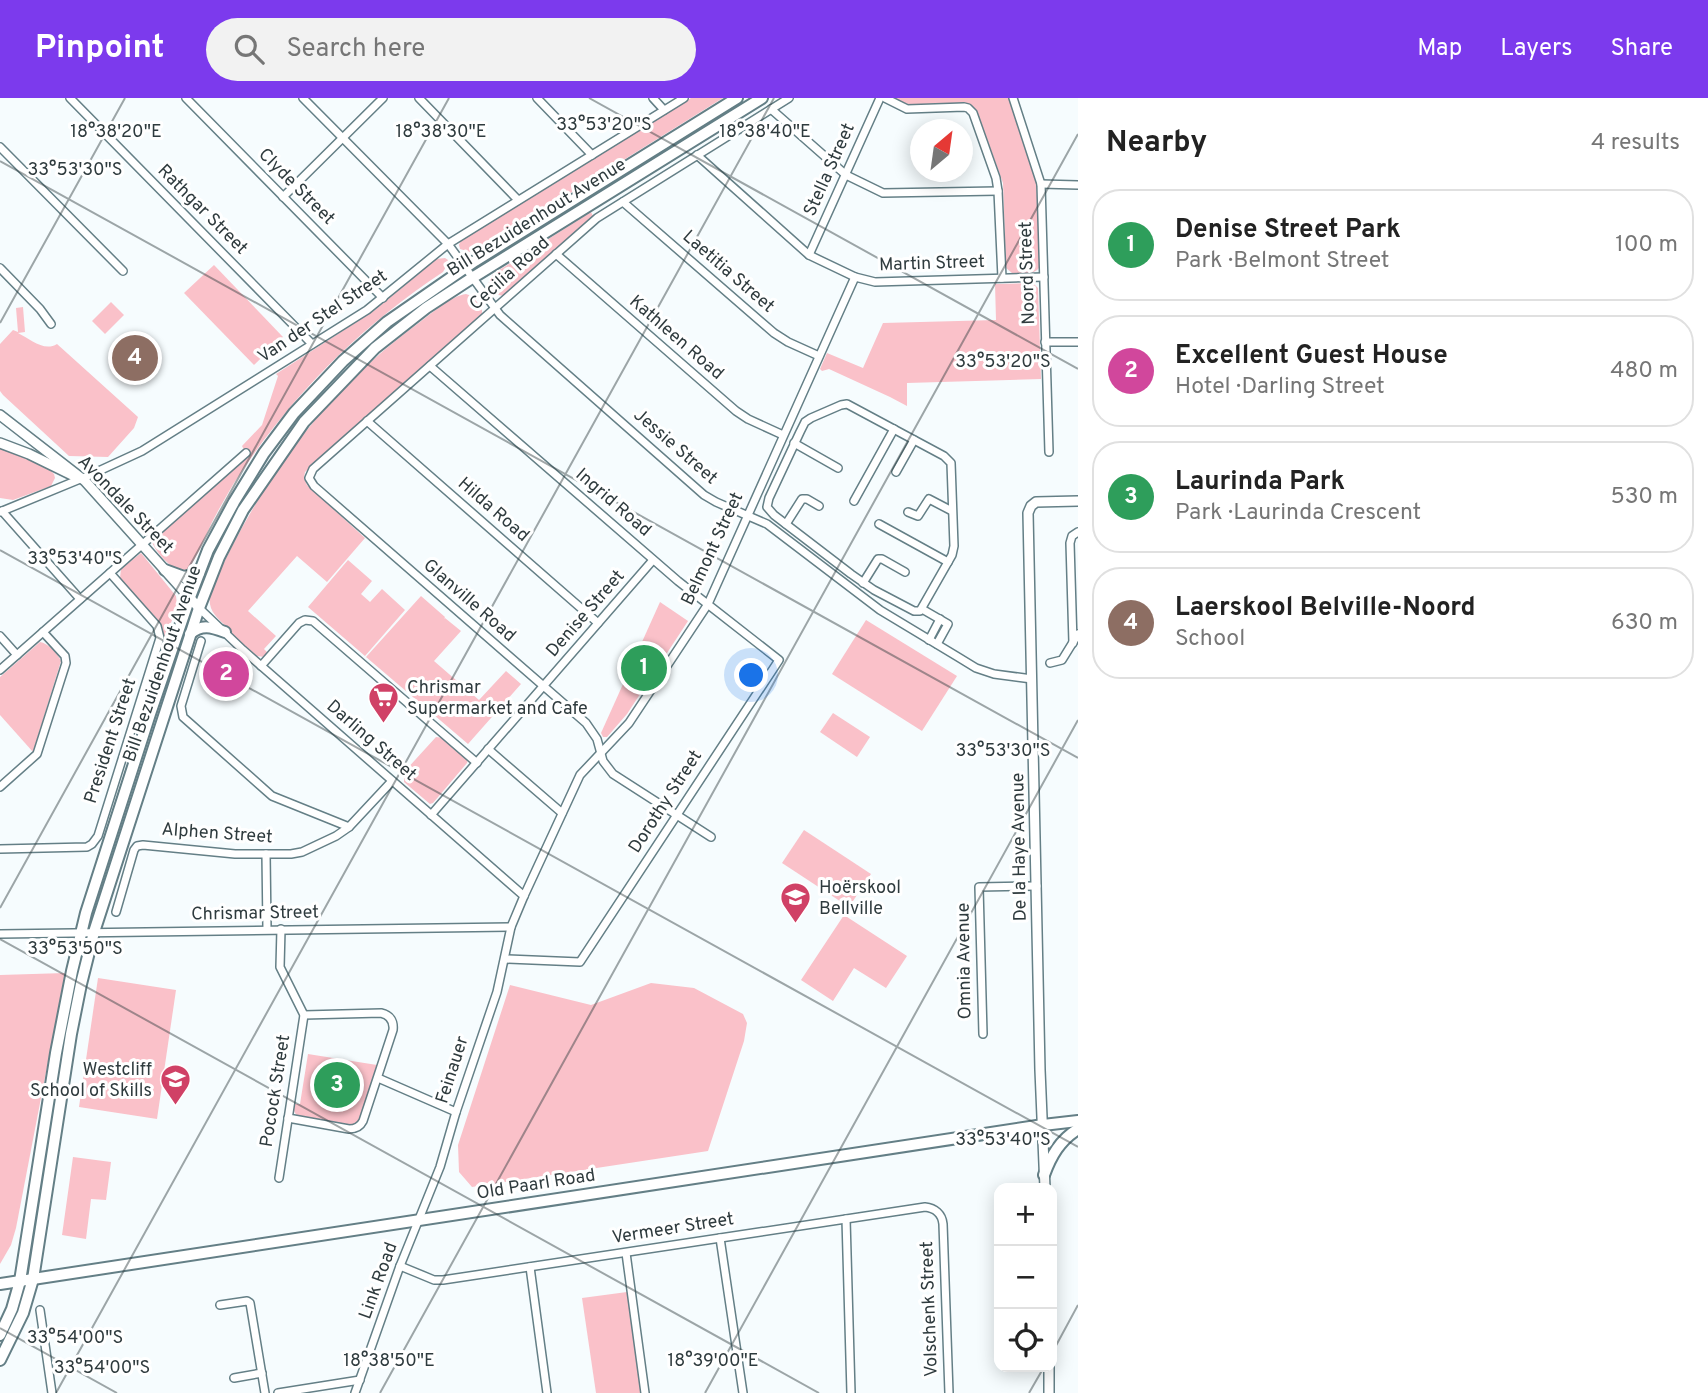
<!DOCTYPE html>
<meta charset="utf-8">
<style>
:root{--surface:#fff;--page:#f2f2f2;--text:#222;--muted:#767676;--line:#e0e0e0;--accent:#7c3aed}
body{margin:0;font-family:Overpass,sans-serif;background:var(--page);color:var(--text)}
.controls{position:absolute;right:21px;bottom:21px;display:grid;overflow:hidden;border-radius:14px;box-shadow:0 4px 18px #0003}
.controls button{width:63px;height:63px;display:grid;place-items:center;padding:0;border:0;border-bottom:2px solid var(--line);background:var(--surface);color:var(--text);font:35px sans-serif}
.compass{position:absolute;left:910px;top:21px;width:63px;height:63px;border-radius:50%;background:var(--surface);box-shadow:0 4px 18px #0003;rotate:29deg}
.you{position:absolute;left:752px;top:578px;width:24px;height:24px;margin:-18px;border:5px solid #fff;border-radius:50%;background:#1a73e8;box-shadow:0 0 0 10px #1a73e833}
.badge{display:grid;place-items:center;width:46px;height:46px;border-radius:50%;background:var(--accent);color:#fff;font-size:23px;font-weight:700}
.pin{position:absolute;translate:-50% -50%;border:4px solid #fff;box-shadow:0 2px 7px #0006}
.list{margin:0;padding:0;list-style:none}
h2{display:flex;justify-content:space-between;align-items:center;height:91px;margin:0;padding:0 28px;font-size:30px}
h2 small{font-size:23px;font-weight:400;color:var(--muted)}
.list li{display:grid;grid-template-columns:46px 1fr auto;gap:21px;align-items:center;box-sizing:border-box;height:112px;margin:0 14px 14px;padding:0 14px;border:2px solid var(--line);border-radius:28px}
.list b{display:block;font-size:26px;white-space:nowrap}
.list p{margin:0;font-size:23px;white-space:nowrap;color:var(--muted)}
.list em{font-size:23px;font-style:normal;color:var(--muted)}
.icon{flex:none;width:38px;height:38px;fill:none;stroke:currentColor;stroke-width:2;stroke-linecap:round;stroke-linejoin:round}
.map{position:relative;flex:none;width:1078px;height:1295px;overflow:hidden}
header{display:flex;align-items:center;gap:42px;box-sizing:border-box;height:98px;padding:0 35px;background:var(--accent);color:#fff}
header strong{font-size:33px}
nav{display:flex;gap:38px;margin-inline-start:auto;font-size:24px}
.search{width:490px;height:63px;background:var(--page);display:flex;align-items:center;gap:18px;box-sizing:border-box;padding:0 24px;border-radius:38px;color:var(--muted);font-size:26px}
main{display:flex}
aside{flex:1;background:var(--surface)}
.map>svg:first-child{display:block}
.green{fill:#fac1c9}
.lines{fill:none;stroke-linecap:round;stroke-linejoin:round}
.minor-casing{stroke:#647f86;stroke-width:10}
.tertiary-casing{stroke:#647f86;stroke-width:12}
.secondary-casing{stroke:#647f86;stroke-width:14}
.minor{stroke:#fff;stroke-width:7}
.tertiary{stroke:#fff;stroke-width:9}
.secondary{stroke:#fff;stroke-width:10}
.ticks{fill:none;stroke:#2f3b3e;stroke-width:2;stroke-opacity:0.45}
.labels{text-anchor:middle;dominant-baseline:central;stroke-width:6;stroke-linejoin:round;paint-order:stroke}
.street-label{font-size:18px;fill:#2f3b3e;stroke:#fff}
.poi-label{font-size:18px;fill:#2f3b3e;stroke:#fff;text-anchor:start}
.ticks-label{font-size:18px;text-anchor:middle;fill:#2f3b3e;stroke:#fff;stroke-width:6;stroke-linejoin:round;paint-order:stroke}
</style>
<header>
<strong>Pinpoint</strong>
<div class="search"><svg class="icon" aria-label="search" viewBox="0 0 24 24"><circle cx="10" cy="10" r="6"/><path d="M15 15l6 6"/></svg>Search here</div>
<nav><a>Map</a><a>Layers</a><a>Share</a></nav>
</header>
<main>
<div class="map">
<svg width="1078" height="1295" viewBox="0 0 1078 1295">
<rect width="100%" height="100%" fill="#f6fcfe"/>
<!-- green -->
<g class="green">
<path d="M691,0H723L479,152L470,154L460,151L459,147L461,142Z"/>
<path d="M892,0H1009L1036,77L1040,168C1036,178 1021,175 1012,175L1006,170L1003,85L978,16C964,0 934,8 914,7C906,6 899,3 892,0Z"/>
<path d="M591,114L593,118L503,198C495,195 490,199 487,188L493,176Z"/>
<path d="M445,160L448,162V165L443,174C357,231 290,299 234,385C224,402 214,419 206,437C201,448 196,460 189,470L182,474C171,470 156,455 152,444L244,360L249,358V353L244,352L242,348L262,327L278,278L276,276L375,212L436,161Z"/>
<path d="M214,167L283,239L254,267L184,195Z"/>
<path d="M1033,185L1038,190L1041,281L907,285V308L890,299L829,271L822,273L820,271L827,255L863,270L883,225L996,222L995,186Z"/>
<path d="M466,196L472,198L482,210V216L305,374L304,380L307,387L365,440L327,484L297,458L248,513L276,538L264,551L268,555L264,559L257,558L227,532L228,530C215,518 206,511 211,492C259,385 325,293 420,224C432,215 451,198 466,196Z"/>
<path d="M111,204L124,217L105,236L92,223Z"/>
<path d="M23,209L25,234L18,235C30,241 44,254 57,246L138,319L134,330L108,359L69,358L3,297L0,293V246L13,232L18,234L16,210Z"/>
<path d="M136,233L160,257L148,269L124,245Z"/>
<path d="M0,349C18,356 42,362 54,376L55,380L51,388L13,402L0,400Z"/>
<path d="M141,455L176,498L177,507L166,540H164L160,525L120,480L121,471Z"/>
<path d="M348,462L372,483L361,496L370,504L382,491L405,512L365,558L308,509Z"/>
<path d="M421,498L445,519L444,521L445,520L461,533L434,563L479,602L506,573L521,586L468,646L366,559Z"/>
<path d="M660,504L688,523L627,616L607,639H603L601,635Z"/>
<path d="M866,522L957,578L922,633L832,576Z"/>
<path d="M40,544C48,545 58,556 61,563L33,654L0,617V579Z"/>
<path d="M833,615L870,639L857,659L820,634Z"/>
<path d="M436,639L444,640L468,661L467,665L433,705L430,706L404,684V677L406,674L405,673Z"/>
<path d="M804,732L871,776L849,809L782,765Z"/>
<path d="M844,817L907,858L886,890L854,870L833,903L801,882Z"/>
<path d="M65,875L16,1130L11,1147L0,1166V877Z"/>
<path d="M98,880L176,892L157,1021L79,1009Z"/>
<path d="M651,885L694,890L743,916L747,925L744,943L708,1053L472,1089L459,1074L458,1047L510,887L591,907Z"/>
<path d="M308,956L377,967L360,1021L356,1026L350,1028L300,1019C294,1016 293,1012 294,1006H300Z"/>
<path d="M73,1059L111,1064L106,1102L91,1101L86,1141L62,1137Z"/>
<path d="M627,1194L641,1295H596L582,1200Z"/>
</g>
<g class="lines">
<defs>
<g id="minor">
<path d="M70,0L312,246"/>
<path d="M186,0L383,200"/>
<path d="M303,0L448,146L500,217L704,397L716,404L767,426L880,512L958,559L976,570L994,576L1032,581"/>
<path d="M419,0L518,102"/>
<path d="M537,0L592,57"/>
<path d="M653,0L664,12"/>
<path d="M885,0L907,11L964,9L968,10L973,15L996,80L998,93L1002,180"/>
<path d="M1013,0L1041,86L1049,354"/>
<path d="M771,11L846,77L883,95L998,93"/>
<path d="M0,49L123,173"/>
<path d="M697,57L809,157L855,179L875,184L1044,179"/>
<path d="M1041,86L1078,87"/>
<path d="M283,99L383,0"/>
<path d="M623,104L774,235L788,244L819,258"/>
<path d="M556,156L736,313L748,321L783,337"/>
<path d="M809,157L880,0"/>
<path d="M0,170L40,211L51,226"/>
<path d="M1045,244H1078"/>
<path d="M430,268L678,483L779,562L580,864L505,861"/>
<path d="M847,306L944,358L951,365L954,448L952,457L920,513H914L874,492L851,476L774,417L767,409L769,400L800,334L805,324L811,320L841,307Z"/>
<path d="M367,323L598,525"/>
<path d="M794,345L838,370"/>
<path d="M896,374L914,342"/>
<path d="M854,403L894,331"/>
<path d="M2,413L80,501"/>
<path d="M0,414L90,377L142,353L367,212L448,146L684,0"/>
<path d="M908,414L918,418L929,401L952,413"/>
<path d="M786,426L802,401H807L819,408"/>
<path d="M879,426L948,464"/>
<path d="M863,485L878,461H882L905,474"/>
<path d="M199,510L243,552L524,798"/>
<path d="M922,511L948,526L937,546"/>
<path d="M0,538L17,557"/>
<path d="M929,542L940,521"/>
<path d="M201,543L181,608L183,619L272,698L349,729"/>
<path d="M1073,545L1070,445L1072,438L1078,434"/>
<path d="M1050,565L1062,562L1078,536"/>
<path d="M261,568L299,525L305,522L313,523L477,665"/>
<path d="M0,572L246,355"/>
<path d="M488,651L562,715"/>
<path d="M0,689L37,656L66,565L65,558L43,534"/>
<path d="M431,717L653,462"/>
<path d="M711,739L613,676L603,663L597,641L586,625L314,388L309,380L313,371L597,120L789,0"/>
<path d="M0,751L87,749L92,746L98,738L160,540L157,528L110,475"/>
<path d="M266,756L267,831"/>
<path d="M116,814L134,752L137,748L143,747L235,756H291L302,754L336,738L349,729L392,683"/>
<path d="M0,836L511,829"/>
<path d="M983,936L979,789L1037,788"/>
<path d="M378,980L456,1014"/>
<path d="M288,1020L349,1031C355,1031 360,1029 363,1023L393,932C394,923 390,917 381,915L304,917"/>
<path d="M279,1080L304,917L280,869L281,831"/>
<path d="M846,1121L851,1295"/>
<path d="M720,1140L743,1295"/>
<path d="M626,1155L645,1295"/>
<path d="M400,1168L434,1182H443L925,1109C935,1110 942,1116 943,1126L949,1295"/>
<path d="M530,1169L547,1295"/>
<path d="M220,1207L247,1203L250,1205L265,1295"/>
<path d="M40,1212L52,1295"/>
<path d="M234,1280L262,1275"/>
<path d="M278,1295L360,1282"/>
<path d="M355,1295L400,1168L440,1069L456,1014L497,894L511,829L524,798L580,677L629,625L708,506L855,179"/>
</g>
<g id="tertiary">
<path d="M0,317L85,383L199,510"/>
<path d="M0,345L29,356L74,378"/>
<path d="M1045,1090L1040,972L1028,415L1031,408L1036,404L1078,403"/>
<path d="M1049,1269V1295"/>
</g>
<g id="secondary">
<path d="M165,472L184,479L199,475"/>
<path d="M190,536C202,526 211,529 225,534"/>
<path d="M1044,1077C1051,1058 1060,1042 1078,1031"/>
<path d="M0,1186L1043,1027L1078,1023"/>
<path d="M0,1237L12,1211L20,1183L56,955L72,873L86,815L150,616L190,499L208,452L234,404L264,355L294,315L343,263L387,224L475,163L737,0"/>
<path d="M0,1262L23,1215L33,1181L71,936L81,886L94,834L199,510L219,459L243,412L304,324L375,250L426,210L472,180L762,0"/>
</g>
</defs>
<!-- minor casing -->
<use href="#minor" class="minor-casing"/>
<!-- tertiary casing -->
<use href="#tertiary" class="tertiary-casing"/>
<!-- secondary casing -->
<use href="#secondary" class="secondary-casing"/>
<!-- minor -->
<use href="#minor" class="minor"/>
<!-- tertiary -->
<use href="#tertiary" class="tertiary"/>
<!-- secondary -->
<use href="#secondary" class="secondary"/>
</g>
<!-- ticks -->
<path class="ticks" d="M589,0L1078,271M0,63L1078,660M0,225L125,0M0,452L1078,1049M0,810L449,0M0,841L819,1295M0,1230L117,1295M1052,1255L1078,1207M56,1295L774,0M380,1295L1078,36M705,1295L1078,622M1029,1295L1044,1269"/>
<!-- icons -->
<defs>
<symbol id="supermarket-pin" viewBox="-11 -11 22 30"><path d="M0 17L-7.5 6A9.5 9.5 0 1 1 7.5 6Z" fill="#d04166" stroke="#fff"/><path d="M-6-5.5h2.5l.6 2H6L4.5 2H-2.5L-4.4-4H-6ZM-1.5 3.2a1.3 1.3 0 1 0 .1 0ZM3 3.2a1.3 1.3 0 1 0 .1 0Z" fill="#fff"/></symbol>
<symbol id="school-pin" viewBox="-11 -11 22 30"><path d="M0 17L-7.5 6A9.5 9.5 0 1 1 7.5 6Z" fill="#d04166" stroke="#fff"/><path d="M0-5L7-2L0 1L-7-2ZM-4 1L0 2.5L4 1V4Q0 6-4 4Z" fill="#fff"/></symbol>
</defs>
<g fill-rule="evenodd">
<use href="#supermarket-pin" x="366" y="582" width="35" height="47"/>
<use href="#school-pin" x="778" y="782" width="35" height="47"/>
<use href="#school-pin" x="158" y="964" width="35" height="47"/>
</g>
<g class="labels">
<!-- street labels -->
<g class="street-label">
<text transform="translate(830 72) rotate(-66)">Stella Street</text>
<text transform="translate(296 89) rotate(45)">Clyde Street</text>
<text transform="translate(202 112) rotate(45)">Rathgar Street</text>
<text transform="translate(537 120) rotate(-32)">Bill Bezuidenhout Avenue</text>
<text transform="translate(932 166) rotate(-2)">Martin Street</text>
<text transform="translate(728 174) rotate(41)">Laetitia Street</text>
<text transform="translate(1028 175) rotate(-92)">Noord Street</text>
<text transform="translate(510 176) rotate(-42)">Cecilia Road</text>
<text transform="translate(323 219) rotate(-34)">Van der Stel Street</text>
<text transform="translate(676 240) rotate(41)">Kathleen Road</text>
<text transform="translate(675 349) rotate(41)">Jessie Street</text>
<text transform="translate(613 405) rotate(41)">Ingrid Road</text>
<text transform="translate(125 407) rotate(46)">Avondale Street</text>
<text transform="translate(493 412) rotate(41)">Hilda Road</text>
<text transform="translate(713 451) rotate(-65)">Belmont Street</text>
<text transform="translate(469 503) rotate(41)">Glanville Road</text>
<text transform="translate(586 516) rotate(-49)">Denise Street</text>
<text transform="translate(163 566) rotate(-71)">Bill Bezuidenhout Avenue</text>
<text transform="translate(111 643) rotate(-72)">President Street</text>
<text transform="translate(371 643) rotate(41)">Darling Street</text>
<text transform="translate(666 704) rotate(-57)">Dorothy Street</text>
<text transform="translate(217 736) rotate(4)">Alphen Street</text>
<text transform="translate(1020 749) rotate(-91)">De la Haye Avenue</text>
<text transform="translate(255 816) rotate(-1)">Chrismar Street</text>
<text transform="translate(965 863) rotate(-91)">Omnia Avenue</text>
<text transform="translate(453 972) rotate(-72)">Feinauer</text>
<text transform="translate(276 993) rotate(-81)">Pocock Street</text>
<text transform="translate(536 1087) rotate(-9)">Old Paarl Road</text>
<text transform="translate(673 1131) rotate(-9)">Vermeer Street</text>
<text transform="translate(379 1183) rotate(-70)">Link Road</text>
<text transform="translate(930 1211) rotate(-92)">Volschenk Street</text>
</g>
<!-- poi labels -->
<g class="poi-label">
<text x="407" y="590">Chrismar<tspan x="407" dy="21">Supermarket and Cafe</tspan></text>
<text x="819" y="790">Hoërskool<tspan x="819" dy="21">Bellville</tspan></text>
<text x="152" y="972" text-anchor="end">Westcliff<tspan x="152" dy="21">School of Skills</tspan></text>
</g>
</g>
<g class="ticks-label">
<text x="604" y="32">33°53'20"S</text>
<text x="116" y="39">18°38'20"E</text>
<text x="441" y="39">18°38'30"E</text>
<text x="765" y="39">18°38'40"E</text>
<text x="75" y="77">33°53'30"S</text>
<text x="1003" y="269">33°53'20"S</text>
<text x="75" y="466">33°53'40"S</text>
<text x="1003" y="658">33°53'30"S</text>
<text x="75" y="856">33°53'50"S</text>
<text x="1003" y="1047">33°53'40"S</text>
<text x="75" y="1245">33°54'00"S</text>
<text x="389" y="1268">18°38'50"E</text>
<text x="713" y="1268">18°39'00"E</text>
<text x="102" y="1275">33°54'00"S</text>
</g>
</svg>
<div class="controls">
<button>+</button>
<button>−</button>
<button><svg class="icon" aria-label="locate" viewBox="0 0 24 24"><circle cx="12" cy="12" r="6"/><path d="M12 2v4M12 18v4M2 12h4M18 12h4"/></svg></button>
</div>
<svg class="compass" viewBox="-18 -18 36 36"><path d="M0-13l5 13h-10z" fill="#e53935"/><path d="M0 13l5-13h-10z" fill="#767676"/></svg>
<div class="you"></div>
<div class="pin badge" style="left:644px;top:570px;background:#2e9e5b">1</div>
<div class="pin badge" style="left:226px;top:576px;background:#d1479c">2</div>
<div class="pin badge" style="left:337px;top:987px;background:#2e9e5b">3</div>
<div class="pin badge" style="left:135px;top:260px;background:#8d6e63">4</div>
</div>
<aside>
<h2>Nearby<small>4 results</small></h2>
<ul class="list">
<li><span class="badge" style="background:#2e9e5b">1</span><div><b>Denise Street Park</b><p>Park · Belmont Street</p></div><em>100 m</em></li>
<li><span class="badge" style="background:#d1479c">2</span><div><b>Excellent Guest House</b><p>Hotel · Darling Street</p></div><em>480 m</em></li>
<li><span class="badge" style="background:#2e9e5b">3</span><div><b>Laurinda Park</b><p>Park · Laurinda Crescent</p></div><em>530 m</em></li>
<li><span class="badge" style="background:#8d6e63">4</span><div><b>Laerskool Belville-Noord</b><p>School</p></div><em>630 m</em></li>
</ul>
</aside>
</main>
